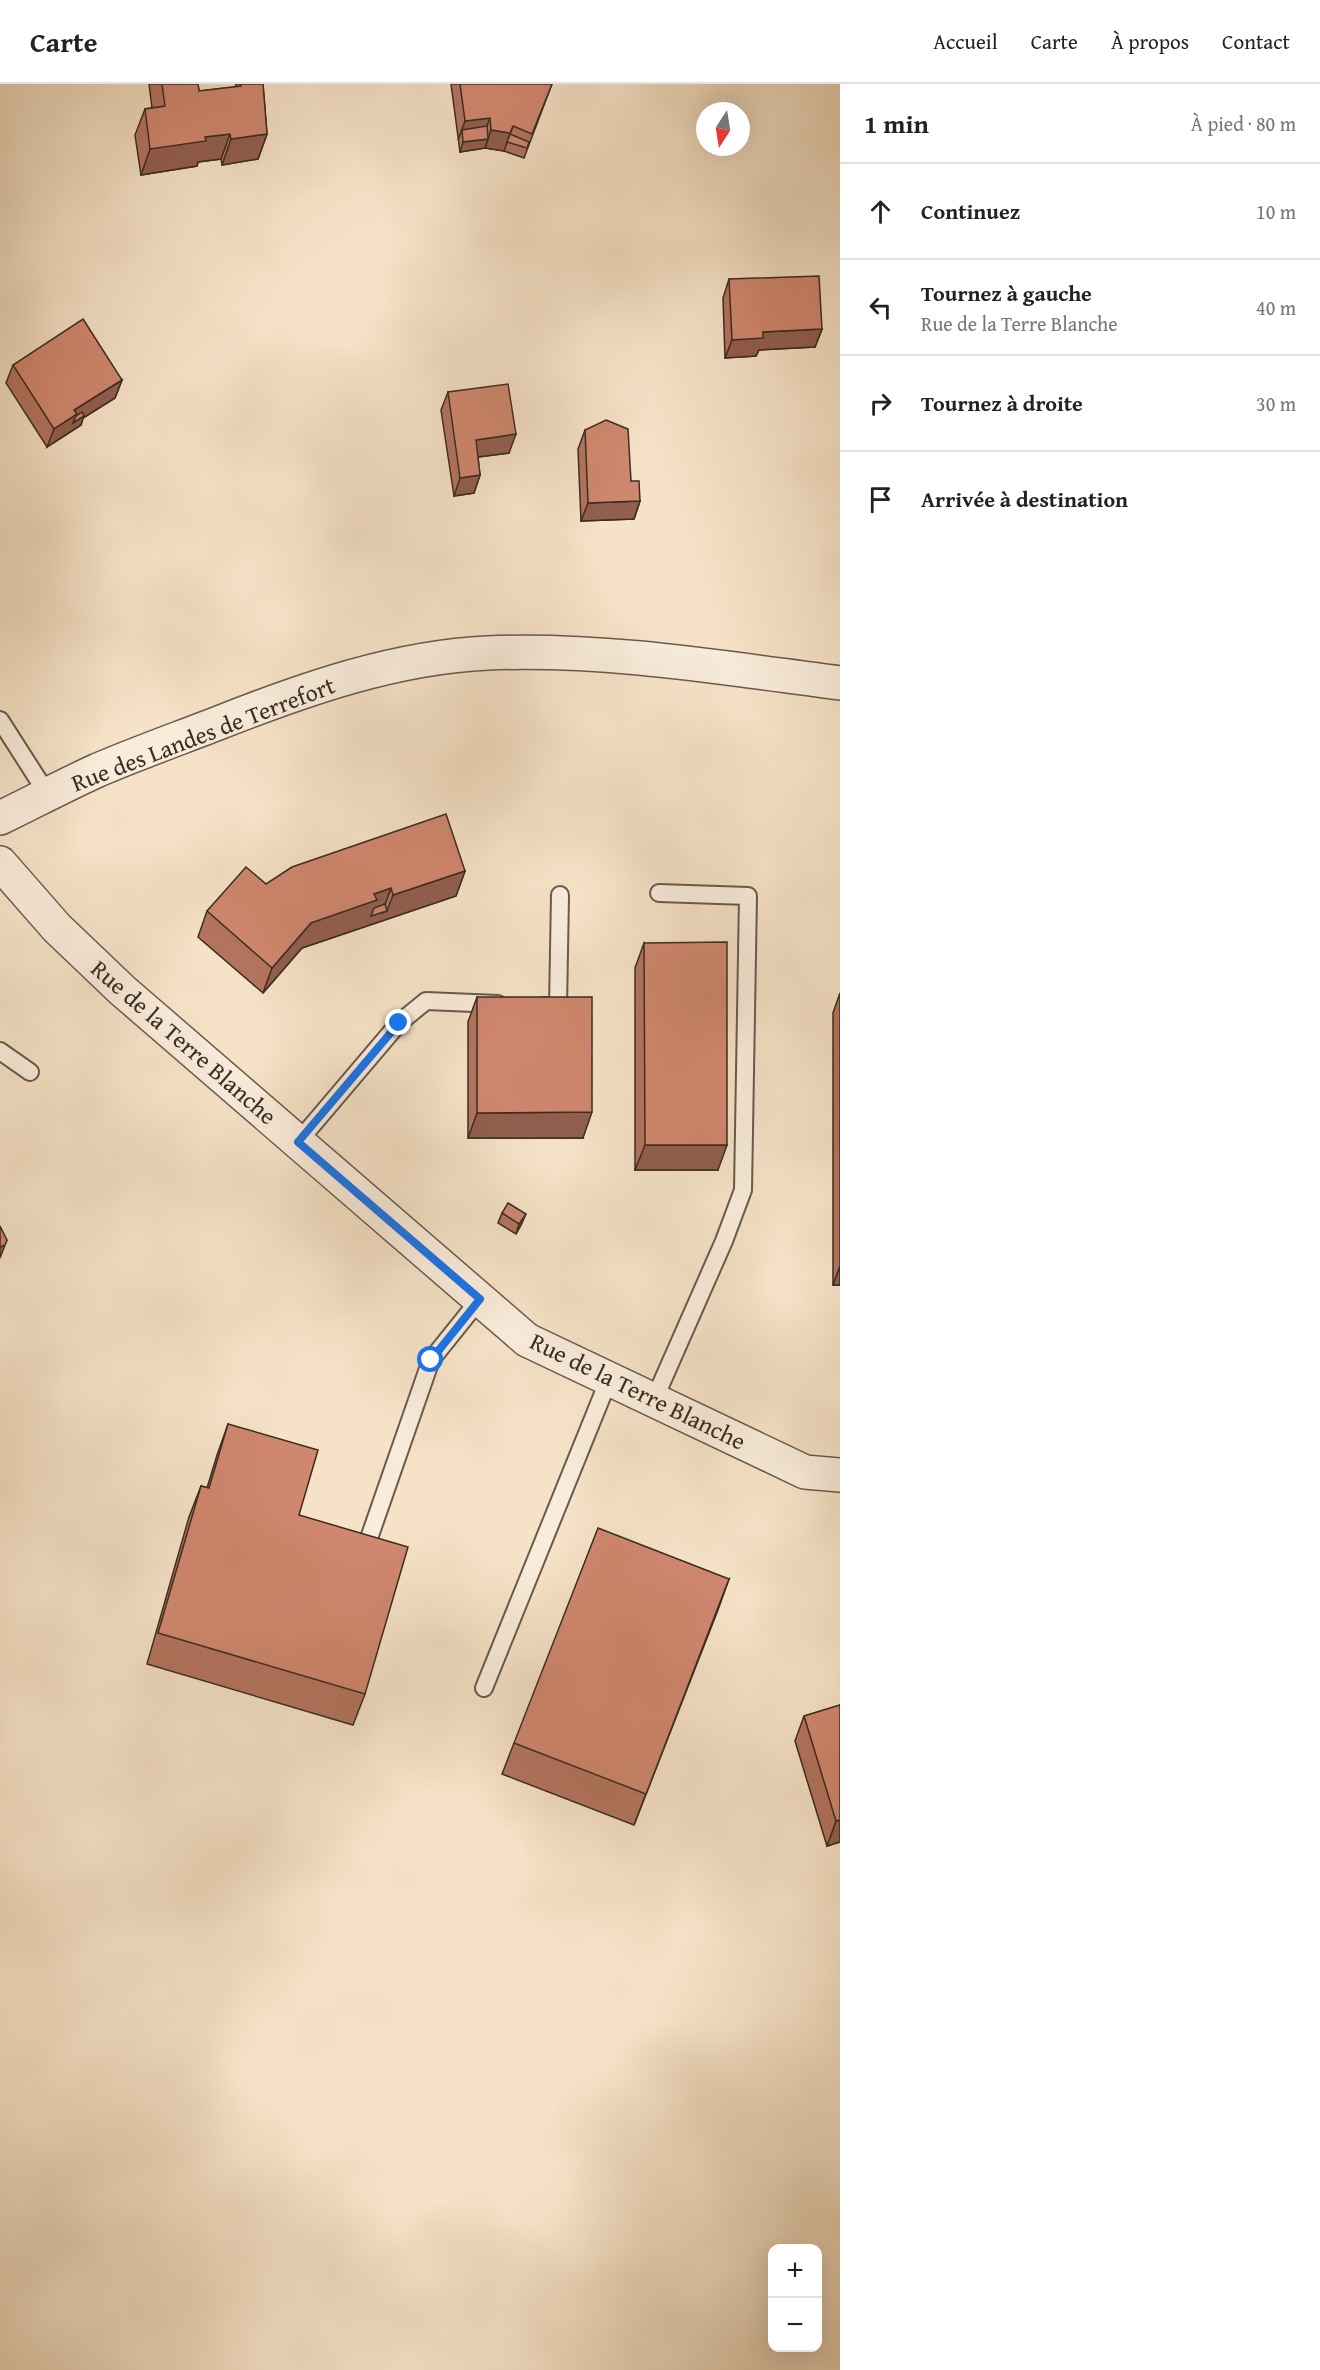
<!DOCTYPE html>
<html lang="fr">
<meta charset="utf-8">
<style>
:root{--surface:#fff;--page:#f6f6f6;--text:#222;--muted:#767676;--line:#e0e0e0}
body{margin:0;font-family:"Gentium Book Plus",serif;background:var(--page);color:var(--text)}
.controls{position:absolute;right:18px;bottom:18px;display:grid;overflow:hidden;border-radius:12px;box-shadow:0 6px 24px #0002}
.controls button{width:54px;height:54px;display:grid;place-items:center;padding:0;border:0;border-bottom:2px solid var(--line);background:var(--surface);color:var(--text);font:30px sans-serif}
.compass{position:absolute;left:696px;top:18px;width:54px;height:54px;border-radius:50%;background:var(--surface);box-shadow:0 6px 24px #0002;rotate:192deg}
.stop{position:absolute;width:18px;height:18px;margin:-14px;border:4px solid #1a73e8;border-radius:50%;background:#fff}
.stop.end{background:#1a73e8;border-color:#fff;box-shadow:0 2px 6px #0008}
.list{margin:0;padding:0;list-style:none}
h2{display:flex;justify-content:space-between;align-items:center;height:78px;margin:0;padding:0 24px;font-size:26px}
h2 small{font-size:20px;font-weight:400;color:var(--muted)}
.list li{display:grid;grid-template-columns:39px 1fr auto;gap:18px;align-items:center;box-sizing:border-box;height:96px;padding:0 24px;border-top:2px solid var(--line)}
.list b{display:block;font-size:22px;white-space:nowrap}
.list p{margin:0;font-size:20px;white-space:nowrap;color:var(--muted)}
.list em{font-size:20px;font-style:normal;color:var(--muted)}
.icon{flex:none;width:33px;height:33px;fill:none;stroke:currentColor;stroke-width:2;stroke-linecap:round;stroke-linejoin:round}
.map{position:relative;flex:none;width:840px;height:2286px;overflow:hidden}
header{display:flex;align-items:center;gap:36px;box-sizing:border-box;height:84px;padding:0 30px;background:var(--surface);border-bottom:2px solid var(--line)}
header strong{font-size:28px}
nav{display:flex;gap:33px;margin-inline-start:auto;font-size:21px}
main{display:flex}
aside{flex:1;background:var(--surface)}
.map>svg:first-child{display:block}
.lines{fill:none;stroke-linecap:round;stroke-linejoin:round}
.service-casing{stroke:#695a4c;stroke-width:20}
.minor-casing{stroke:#695a4c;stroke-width:36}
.tertiary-casing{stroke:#695a4c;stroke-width:36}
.service{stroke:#f9ecdb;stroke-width:16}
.minor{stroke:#f9ecdb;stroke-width:33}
.tertiary{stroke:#f9ecdb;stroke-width:33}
.wall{fill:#b3745f;stroke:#3a2c23;stroke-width:1.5}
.shaded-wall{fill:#925e4e;stroke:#3a2c23;stroke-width:1.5}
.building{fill:#d0876f;stroke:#3a2c23;stroke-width:1.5}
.route{stroke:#1a73e8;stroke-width:8}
.labels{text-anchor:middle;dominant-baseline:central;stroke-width:4.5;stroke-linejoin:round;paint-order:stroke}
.street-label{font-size:24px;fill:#3a2c23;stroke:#f9ecdb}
</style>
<header>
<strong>Carte</strong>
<nav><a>Accueil</a><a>Carte</a><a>À propos</a><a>Contact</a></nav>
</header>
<main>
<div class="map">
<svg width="840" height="2286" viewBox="0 0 840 2286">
<rect width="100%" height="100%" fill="#f6e2c7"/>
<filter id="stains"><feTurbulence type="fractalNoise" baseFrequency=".00333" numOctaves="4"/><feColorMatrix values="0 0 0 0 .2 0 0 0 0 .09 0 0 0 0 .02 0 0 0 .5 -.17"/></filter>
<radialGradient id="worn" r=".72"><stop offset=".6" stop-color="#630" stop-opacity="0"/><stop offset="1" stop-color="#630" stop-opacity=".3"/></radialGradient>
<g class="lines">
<defs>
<g id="service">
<path d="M0,636L48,711"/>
<path d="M544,922L558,923L560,811"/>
<path d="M0,967L30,988"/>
<path d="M298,1058L399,939L426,917L498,920"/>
<path d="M654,1316L724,1157L743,1106L748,812L659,809"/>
<path d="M367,1460L431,1276L480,1215"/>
<path d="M484,1604L609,1295"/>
</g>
<path id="minor" d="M0,779L57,844L122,906L527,1256L805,1388L840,1391"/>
<path id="tertiary" d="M0,734C33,718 65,701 98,686C138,669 180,654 221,638C305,605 396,573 488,569C605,564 724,584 840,599"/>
</defs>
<!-- service casing -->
<use href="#service" class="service-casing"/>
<!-- minor casing -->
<use href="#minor" class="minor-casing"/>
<!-- tertiary casing -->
<use href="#tertiary" class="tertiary-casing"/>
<!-- service -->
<use href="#service" class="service"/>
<!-- minor -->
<use href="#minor" class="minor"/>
<!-- tertiary -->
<use href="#tertiary" class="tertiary"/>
</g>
<!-- wall -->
<g class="wall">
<path d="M149,0H198L199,7L235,3L236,0H263L267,50L258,75L222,81L221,75L198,78L197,82L141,91L135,51L145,25L152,24Z"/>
<path d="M451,0H552L524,74L504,67L485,64L460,68Z"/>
<path d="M729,195L822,245L815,263L759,266L756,272L725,274L723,214Z"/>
<path d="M13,281L122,296L115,314L83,334L81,341L47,363L6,299Z"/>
<path d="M448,308L509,369L478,373L480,391L474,409L454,412L441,326Z"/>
<path d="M585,346L631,397L640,417L634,435L581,437L578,365Z"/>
<path d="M465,787L456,812L302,864L263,909L198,853L207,827L266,800Z"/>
<path d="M644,859L718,1086H635V884Z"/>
<path d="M840,909V1201H833V929Z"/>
<path d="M477,913L583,1054H468V938Z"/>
<path d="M502,1129L522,1139L516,1150L498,1139Z"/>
<path d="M228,1340L299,1431L365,1610L353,1641L147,1580L189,1433L201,1402L207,1404L217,1371Z"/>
<path d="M729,1495L634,1741L502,1690L514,1659Z"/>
<path d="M840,1621V1758L827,1762L795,1657L804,1632Z"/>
</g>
<!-- shaded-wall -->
<g class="shaded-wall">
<path d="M490,34L483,52L462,46L458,56L465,37Z"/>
<path d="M513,42L504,67L485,64L491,46Z"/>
<path d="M230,50L221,75L198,78L197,82L141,91L150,65L205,53Z"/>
<path d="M267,50L258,75L222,81L231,55Z"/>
<path d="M488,55L485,64L460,68L463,58Z"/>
<path d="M822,245L815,263L759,266L756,272L725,274L732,256L763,248Z"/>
<path d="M122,296L115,314L83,334L81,341L47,363L54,345L74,326Z"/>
<path d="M516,350L509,369L469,374L476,356Z"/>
<path d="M480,391L474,409L454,412L460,394Z"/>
<path d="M640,417L634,435L581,437L588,419Z"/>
<path d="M465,787L456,812L302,864L263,909L272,884L311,839L374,810L391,804L382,829L387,827L393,811Z"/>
<path d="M592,1028L583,1054H468L477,1029Z"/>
<path d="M645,1061H727L718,1086H635Z"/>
<path d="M526,1130L522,1139L516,1150L519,1140Z"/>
<path d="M7,1156L0,1174V1163Z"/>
<path d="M840,1182V1201H833Z"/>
<path d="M729,1495L718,1526L634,1741L646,1710Z"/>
<path d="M840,1736V1758L827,1762L836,1737Z"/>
</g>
<!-- building -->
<g class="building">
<path d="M162,0H198L199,7L241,2V0H263L267,50L231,55L230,50L205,53L206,57L150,65L145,25L165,22Z"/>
<path d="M460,0H552L532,50L513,42L510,49L491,46L490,34L465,37Z"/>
<path d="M487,42L488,55L463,58L462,46Z"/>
<path d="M510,50L529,58L527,64L507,58Z"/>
<path d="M819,192L822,245L763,248V254L732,256L729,195Z"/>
<path d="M83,235L122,296L74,326L77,330L54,345L13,281Z"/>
<path d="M508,300L516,350L476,356L480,391L460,394L448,308Z"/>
<path d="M82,328L84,332L73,339L76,332Z"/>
<path d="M606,336L628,345L631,397H639L640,417L588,419L585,346Z"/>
<path d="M446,730L465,787L393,811L391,804L374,810L377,816L311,839L272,884L207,827L246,783L266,800L292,783Z"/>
<path d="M385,820L387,827L371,832L374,824Z"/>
<path d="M727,858V1061H645L644,859Z"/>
<path d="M477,913H592V1028L477,1029Z"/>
<path d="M508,1119L526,1130L519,1140L502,1129Z"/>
<path d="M0,1142L7,1156L5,1161L0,1163Z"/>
<path d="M228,1340L318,1366L299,1431L408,1463L365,1610L158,1549L201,1402L209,1404Z"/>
<path d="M598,1444L729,1495L646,1710L514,1659Z"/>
<path d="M840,1621V1736L836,1737L804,1632Z"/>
</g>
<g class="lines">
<!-- route -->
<path class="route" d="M399,939L298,1058L480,1215L431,1276"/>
</g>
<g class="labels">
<!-- street labels -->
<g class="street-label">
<text transform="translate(203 650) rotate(-21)">Rue des Landes de Terrefort</text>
<text transform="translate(184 958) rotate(41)">Rue de la Terre Blanche</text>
<text transform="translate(638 1307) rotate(26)">Rue de la Terre Blanche</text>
</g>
</g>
<rect width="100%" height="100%" filter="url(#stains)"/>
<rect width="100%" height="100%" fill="url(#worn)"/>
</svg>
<div class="controls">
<button>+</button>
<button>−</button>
</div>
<svg class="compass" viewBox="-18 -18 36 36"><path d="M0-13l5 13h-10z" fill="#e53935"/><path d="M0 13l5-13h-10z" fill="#767676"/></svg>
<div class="stop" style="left:431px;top:1276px"></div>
<div class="stop end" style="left:399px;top:939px"></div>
</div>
<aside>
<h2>1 min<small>À pied · 80 m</small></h2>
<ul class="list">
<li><svg class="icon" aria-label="ahead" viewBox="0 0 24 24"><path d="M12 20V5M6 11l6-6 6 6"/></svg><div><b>Continuez</b></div><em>10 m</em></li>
<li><svg class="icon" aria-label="left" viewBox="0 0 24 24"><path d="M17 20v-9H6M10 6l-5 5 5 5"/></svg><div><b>Tournez à gauche</b><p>Rue de la Terre Blanche</p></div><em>40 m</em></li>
<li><svg class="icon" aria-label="right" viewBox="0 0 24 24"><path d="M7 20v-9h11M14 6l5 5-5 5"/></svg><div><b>Tournez à droite</b></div><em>30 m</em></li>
<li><svg class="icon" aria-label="arrive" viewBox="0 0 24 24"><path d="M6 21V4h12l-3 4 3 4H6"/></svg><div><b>Arrivée à destination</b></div></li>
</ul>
</aside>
</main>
